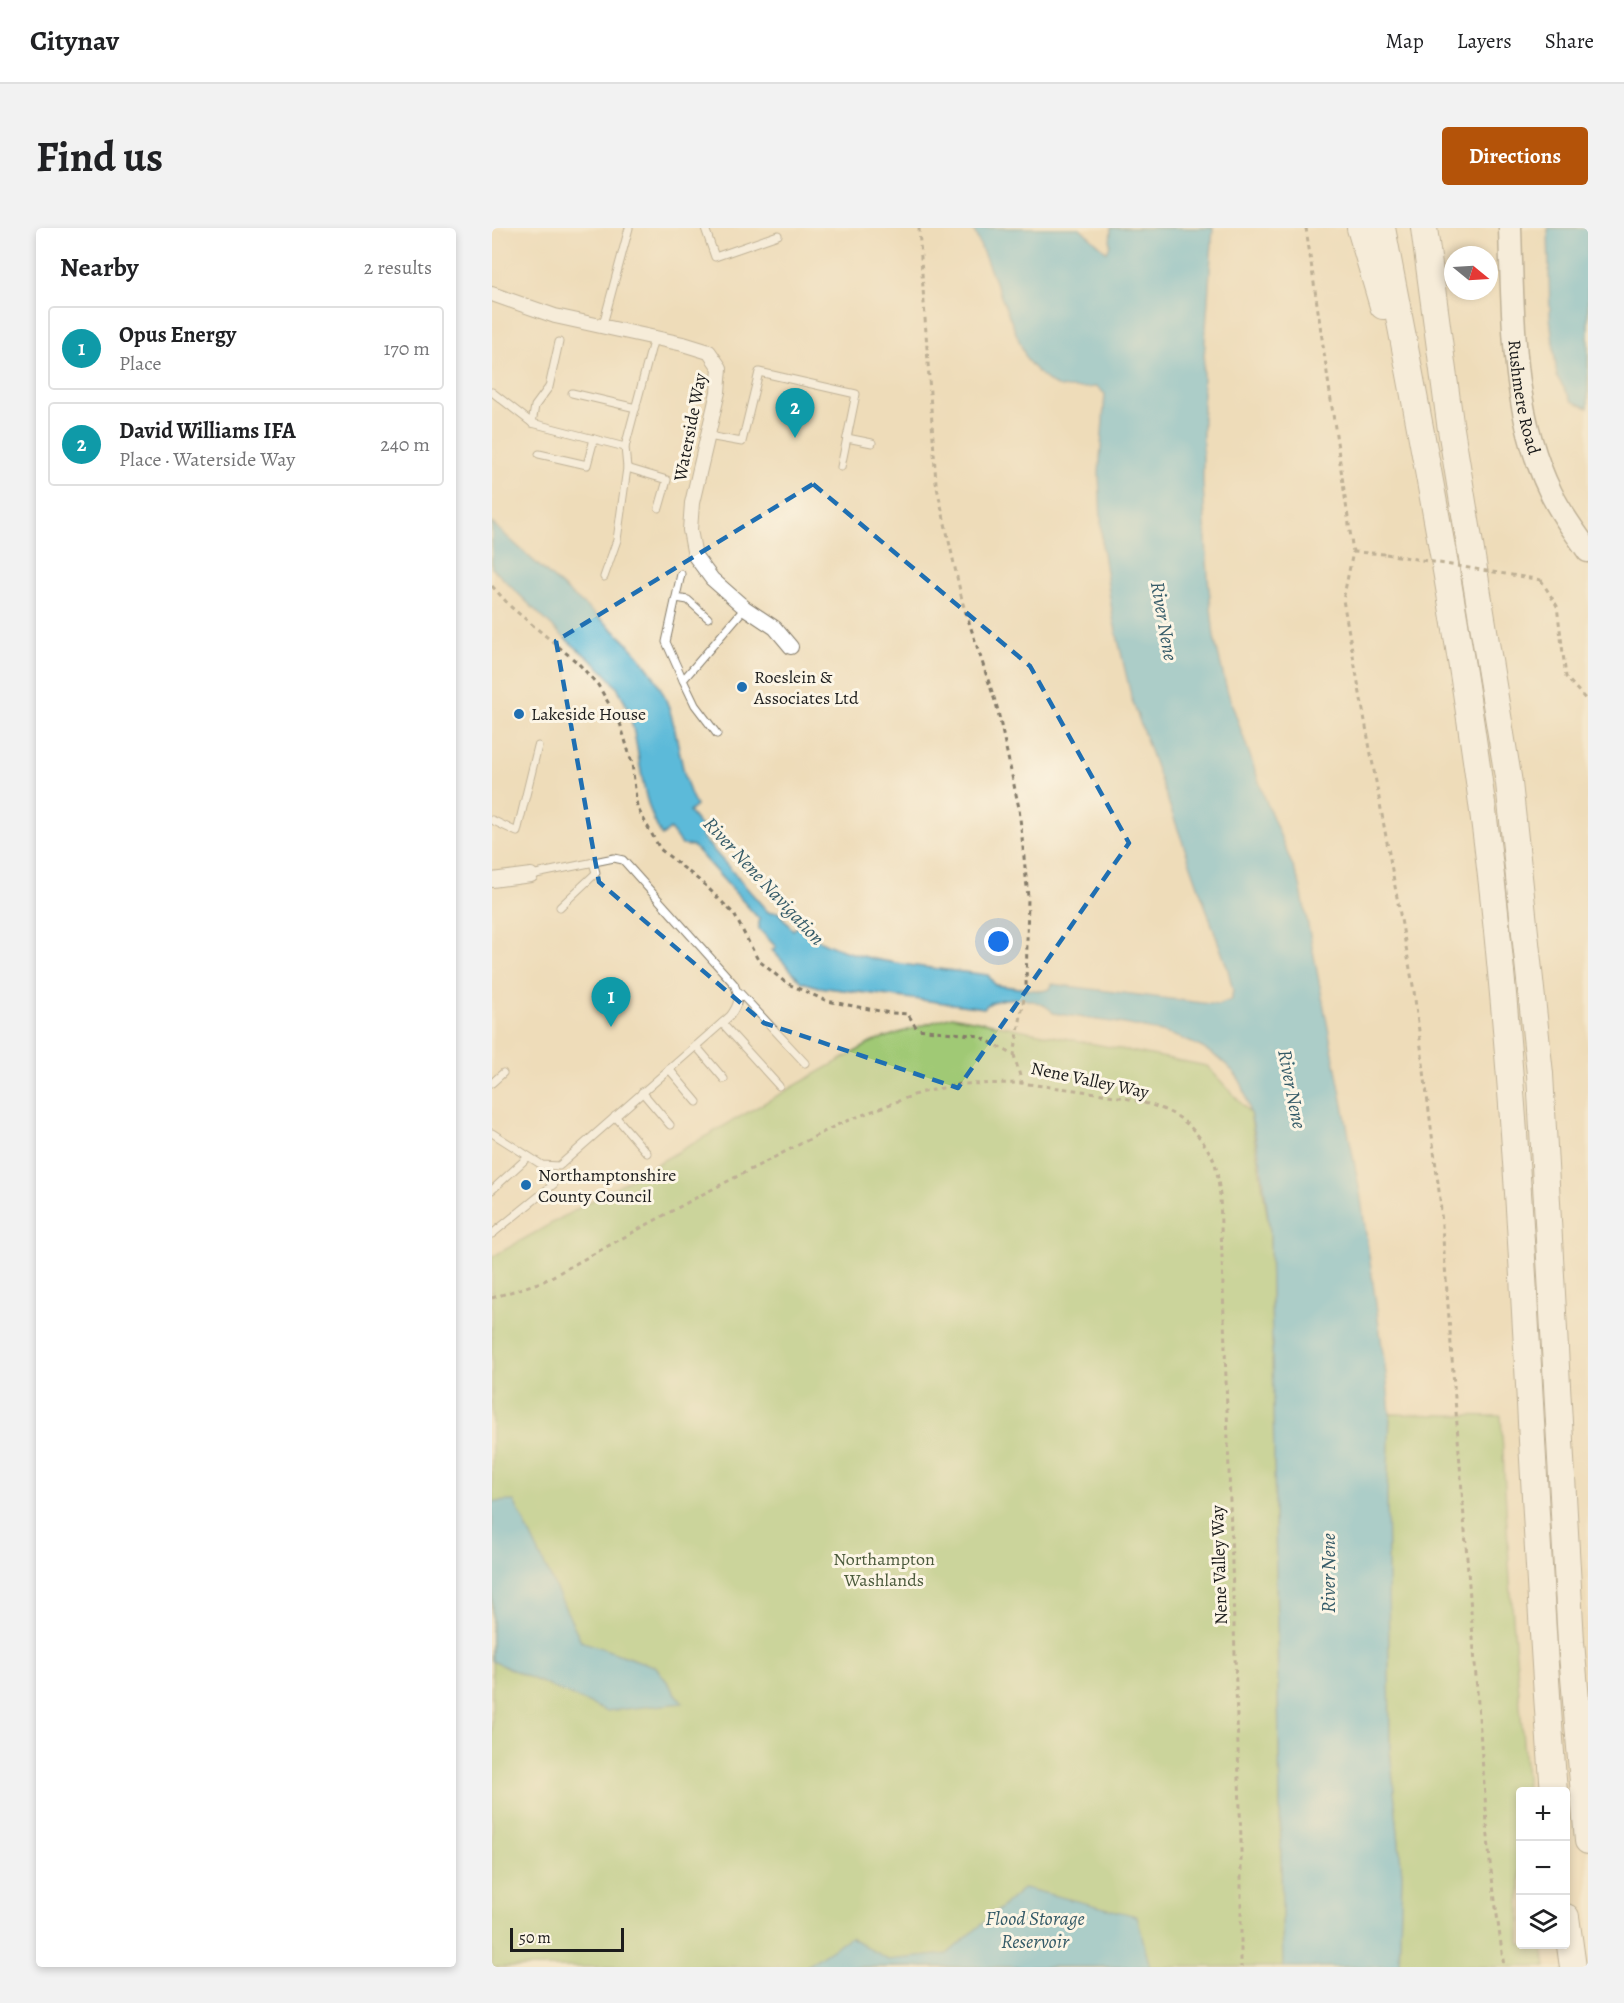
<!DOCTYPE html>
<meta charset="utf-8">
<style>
:root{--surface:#fff;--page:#f2f2f2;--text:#202124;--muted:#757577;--line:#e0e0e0;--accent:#b45309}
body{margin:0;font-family:Alegreya,serif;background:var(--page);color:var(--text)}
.controls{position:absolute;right:18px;bottom:18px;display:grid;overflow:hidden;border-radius:6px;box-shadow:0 3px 9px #0003}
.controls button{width:54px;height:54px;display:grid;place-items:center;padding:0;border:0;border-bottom:2px solid var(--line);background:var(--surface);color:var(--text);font:30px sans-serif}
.compass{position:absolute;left:952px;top:18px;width:54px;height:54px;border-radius:50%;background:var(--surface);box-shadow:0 3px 9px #0003;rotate:108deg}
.scale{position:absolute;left:18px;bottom:15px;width:114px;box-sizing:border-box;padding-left:6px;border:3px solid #1c1c1c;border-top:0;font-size:16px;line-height:21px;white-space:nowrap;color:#1c1c1c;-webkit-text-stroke:4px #fcf5e5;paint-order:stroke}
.you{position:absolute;left:507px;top:714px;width:21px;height:21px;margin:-15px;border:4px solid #fff;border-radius:50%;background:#1a73e8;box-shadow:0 0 0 9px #1a73e833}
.badge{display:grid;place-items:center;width:39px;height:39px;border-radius:50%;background:var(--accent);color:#fff;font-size:20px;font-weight:700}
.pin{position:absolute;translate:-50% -50px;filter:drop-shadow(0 2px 3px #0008)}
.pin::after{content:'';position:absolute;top:32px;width:21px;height:18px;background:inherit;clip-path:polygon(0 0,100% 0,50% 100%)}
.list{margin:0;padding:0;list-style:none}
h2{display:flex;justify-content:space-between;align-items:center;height:78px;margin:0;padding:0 24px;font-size:26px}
h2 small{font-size:20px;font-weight:400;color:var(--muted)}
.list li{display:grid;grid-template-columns:39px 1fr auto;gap:18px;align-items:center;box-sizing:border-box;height:84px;margin:0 12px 12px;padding:0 12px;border:2px solid var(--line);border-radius:6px}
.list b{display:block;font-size:22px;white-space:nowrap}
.list p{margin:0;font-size:20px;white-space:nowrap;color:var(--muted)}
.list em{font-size:20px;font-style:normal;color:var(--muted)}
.icon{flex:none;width:33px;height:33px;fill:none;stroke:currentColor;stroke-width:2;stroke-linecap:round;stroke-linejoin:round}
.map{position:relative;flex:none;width:1096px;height:1739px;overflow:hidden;border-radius:6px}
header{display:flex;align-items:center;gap:36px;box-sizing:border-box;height:84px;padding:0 30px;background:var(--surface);border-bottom:2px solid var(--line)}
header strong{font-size:28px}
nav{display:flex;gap:33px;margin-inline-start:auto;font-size:21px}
.intro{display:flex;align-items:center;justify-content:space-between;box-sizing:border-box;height:144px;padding:0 36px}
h1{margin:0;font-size:42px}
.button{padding:15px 27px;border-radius:6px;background:var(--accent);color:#fff;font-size:21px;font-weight:700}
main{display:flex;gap:36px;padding:0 36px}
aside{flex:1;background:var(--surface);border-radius:6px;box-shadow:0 3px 9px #0003}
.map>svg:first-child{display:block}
.green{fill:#a0c975;stroke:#5e7248;stroke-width:1.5}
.water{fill:#5bbad9;stroke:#3c6b7a;stroke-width:1.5}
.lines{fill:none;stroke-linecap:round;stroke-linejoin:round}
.lane-casing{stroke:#857c6a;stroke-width:9}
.street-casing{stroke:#857c6a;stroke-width:16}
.primary-casing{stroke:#857c6a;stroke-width:25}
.highway-casing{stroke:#857c6a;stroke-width:28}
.path{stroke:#857c6a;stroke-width:3;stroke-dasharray:4.5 4.5;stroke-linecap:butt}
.lane{stroke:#fff;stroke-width:7}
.street{stroke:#fff;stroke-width:14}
.primary{stroke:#fff;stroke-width:22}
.highway{stroke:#fff;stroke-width:26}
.path-bridge{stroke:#857c6a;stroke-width:3;stroke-dasharray:4.5 4.5;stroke-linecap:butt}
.marked{fill:none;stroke:#1f6fb2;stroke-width:4.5;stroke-dasharray:12 8;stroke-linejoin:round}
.poi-dot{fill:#1f6fb2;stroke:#fcf5e5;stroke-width:2}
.labels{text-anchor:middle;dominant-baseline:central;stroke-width:6;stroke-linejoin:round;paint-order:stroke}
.street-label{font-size:18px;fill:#1c1c1c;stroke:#fcf5e5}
.poi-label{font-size:18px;fill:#1c1c1c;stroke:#fcf5e5;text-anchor:start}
.park-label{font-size:18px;fill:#4a593b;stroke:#fcf5e5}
.water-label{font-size:20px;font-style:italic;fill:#355b68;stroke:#fcf5e5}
</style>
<header>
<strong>Citynav</strong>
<nav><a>Map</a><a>Layers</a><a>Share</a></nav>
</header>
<div class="intro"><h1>Find us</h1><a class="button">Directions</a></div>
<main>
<aside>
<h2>Nearby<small>2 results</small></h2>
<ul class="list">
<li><span class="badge" style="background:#0f9aa8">1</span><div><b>Opus Energy</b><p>Place</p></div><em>170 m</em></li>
<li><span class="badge" style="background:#0f9aa8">2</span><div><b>David Williams IFA</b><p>Place · Waterside Way</p></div><em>240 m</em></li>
</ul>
</aside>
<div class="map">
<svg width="1096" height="1739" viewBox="0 0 1096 1739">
<rect width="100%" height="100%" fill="#fcf5e5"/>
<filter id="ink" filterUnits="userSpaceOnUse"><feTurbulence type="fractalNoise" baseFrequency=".0167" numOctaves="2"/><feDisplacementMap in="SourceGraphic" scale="12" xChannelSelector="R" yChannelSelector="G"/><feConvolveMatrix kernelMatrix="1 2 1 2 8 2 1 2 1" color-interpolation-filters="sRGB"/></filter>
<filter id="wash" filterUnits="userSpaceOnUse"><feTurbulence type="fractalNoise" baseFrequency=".008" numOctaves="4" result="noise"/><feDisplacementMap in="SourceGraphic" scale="24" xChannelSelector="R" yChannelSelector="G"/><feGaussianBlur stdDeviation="1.35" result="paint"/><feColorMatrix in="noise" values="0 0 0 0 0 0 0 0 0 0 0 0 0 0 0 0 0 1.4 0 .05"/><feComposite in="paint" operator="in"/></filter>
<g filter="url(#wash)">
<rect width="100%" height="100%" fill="#eedcb9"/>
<!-- green -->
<g class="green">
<path d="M460,788L715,838L758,885L778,1004L791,1739H0V1029L382,813Z"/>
<path d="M898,1186L1009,1188L1018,1352L1035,1563L1028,1564V1716L1051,1717L1054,1739H907L910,1647L898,1522L895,1267Z"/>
</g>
<!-- water -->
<g class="water">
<path d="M481,0H588L615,24L618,17L619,0H721L711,144V255L716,349L722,409L735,462L772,568L808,656L868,964L895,1153L898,1186L895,1267L898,1522L910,1647L907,1739H791L778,1004C773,962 768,922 757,881C755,872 752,858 747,851C709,798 621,796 561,785C551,769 504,765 492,780L327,759L310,754L280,722L284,719L267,701V691L201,618L190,617L178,601L170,608C144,564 151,517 132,472C121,447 96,430 76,413C50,390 25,364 0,340V295C28,320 56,347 85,371C118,399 152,424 171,465C188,501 186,543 204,578L197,584L210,600V609L276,684H286L301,702L306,698C349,736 440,739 496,747L503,757L550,763L558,761L560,756L726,777L739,772L741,763L736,742L640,472L621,390L610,318L607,245L613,166L605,159C568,162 559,162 535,132Z"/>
<path d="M1056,0H1096V180L1080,173L1065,149L1058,89Z"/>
<path d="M22,1273L89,1413L164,1439L191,1475L114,1483L0,1433V1274Z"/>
<path d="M532,1660L645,1688L658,1739H313L358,1709L396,1732L455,1726Z"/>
</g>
</g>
<g filter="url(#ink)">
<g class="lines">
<defs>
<g id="lane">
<path d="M213,0L223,29L286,7"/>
<path d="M110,100L137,0"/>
<path d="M67,114L57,159L43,178L40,195L133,219L162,110"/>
<path d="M0,164L40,195"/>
<path d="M80,165L144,180"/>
<path d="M216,208L250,214L267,144L364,166L349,239"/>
<path d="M355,210L380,215"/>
<path d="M133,219L135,240L175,252L167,280"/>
<path d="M47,226L95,237L102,211"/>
<path d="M189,346L174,414L191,452"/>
<path d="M112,349L125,312L135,240"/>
<path d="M184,370L196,372L216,390"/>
<path d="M225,506L203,477L191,452L253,380"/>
<path d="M0,592L25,604L46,518"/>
<path d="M68,679L104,645L101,634"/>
<path d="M247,764L313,835"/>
<path d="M230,795L287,858"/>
<path d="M204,818L232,851"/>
<path d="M177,841L205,874"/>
<path d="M0,855L11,845"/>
<path d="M150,864L178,897"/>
<path d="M123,888L155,925"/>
<path d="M0,905L50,937L67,938L238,788C247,776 248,770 242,756L131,632L122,630L39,647"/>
<path d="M0,962L36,929"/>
<path d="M0,1006L62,956"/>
</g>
<g id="street">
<path d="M0,66L63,88L191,116L217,124L228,140L226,164L200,275L198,302L203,328L220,351L253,380L283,400L299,419"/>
<path d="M0,652L39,647"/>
</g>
<g id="primary">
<path id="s1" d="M1018,0C1021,87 1019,185 1059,265C1069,286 1083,304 1096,323"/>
</g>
<g id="highway">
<path d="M868,0L891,78"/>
<path d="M890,0C935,234 981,466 1005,703C1034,989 1039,1277 1062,1564"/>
<path d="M932,0L958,195L1017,555L1048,846L1079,1414L1096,1613"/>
<path d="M1074,1689L1081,1739"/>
</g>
</defs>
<!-- lane casing -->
<use href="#lane" class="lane-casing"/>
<!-- street casing -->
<use href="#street" class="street-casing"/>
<!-- primary casing -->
<use href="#primary" class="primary-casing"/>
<!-- highway casing -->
<use href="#highway" class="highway-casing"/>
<!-- path -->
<g class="path">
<path d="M427,0L444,255L471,376L505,479L527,580L536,669L534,759L522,827"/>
<path d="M814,0L861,324L851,372L922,763L948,971L998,1635L1012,1739"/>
<path d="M861,324L894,326"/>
<path d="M1049,352L1065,378L1074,449L1096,474"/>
<path d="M0,358L19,379L86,435L106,457L128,495L140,535L145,579L168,621L213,657L242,686L266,732L294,755L335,773L398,785L416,786L425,801L487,808L522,827L530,855C573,862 650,866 686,889C699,897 712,914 719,927C726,938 726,955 728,967L749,1612V1739"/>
<path d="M0,1070L52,1053L211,966L347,896L427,865L469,856L530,855"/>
</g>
<!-- lane -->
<use href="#lane" class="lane"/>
<!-- street -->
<use href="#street" class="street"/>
<!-- primary -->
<use href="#primary" class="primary"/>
<!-- highway -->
<use href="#highway" class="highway"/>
<!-- path-bridge -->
<path class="path-bridge" d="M894,326L1049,352"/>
</g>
</g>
<!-- marked area -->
<path d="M0 0H1096V1739H0ZM321,256L538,438L637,615L466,860L272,795L107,654L64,413Z" fill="#eedcb9" fill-opacity=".55" fill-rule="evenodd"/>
<path class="marked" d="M321,256L538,438L637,615L466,860L272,795L107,654L64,413Z"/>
<!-- markers -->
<g class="poi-dot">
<circle cx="250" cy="459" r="6"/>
<circle cx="27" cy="486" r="6"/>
<circle cx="34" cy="957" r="6"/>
</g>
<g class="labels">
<!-- street labels -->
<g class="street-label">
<text stroke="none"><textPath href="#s1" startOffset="170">Rushmere Road</textPath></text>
<text transform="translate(198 199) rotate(-79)">Waterside Way</text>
<text transform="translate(598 852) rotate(12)">Nene Valley Way</text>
<text transform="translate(727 1337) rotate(-92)">Nene Valley Way</text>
</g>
<!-- poi labels -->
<g class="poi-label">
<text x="262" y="449">Roeslein &amp;<tspan x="262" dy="21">Associates Ltd</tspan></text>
<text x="39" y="486">Lakeside House</text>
<text x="46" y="947">Northamptonshire<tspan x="46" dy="21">County Council</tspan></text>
</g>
<!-- park labels -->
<g class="park-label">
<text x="392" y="1331">Northampton<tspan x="392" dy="21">Washlands</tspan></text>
</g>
<!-- water labels -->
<g class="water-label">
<text transform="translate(672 393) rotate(80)">River Nene</text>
<text transform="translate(272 653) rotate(47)">River Nene Navigation</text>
<text transform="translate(800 861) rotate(79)">River Nene</text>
<text transform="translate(836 1345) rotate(-90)">River Nene</text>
<text x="543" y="1690">Flood Storage<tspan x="543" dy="23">Reservoir</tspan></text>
</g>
</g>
</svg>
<div class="controls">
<button>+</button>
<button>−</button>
<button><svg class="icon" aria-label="layers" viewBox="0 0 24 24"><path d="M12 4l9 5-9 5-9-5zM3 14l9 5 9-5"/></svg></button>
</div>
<svg class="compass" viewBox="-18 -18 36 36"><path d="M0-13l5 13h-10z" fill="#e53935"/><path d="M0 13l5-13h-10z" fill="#757577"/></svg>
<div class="scale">50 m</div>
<div class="you"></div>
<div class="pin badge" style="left:119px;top:799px;background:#0f9aa8">1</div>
<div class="pin badge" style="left:303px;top:210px;background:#0f9aa8">2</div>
</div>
</main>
